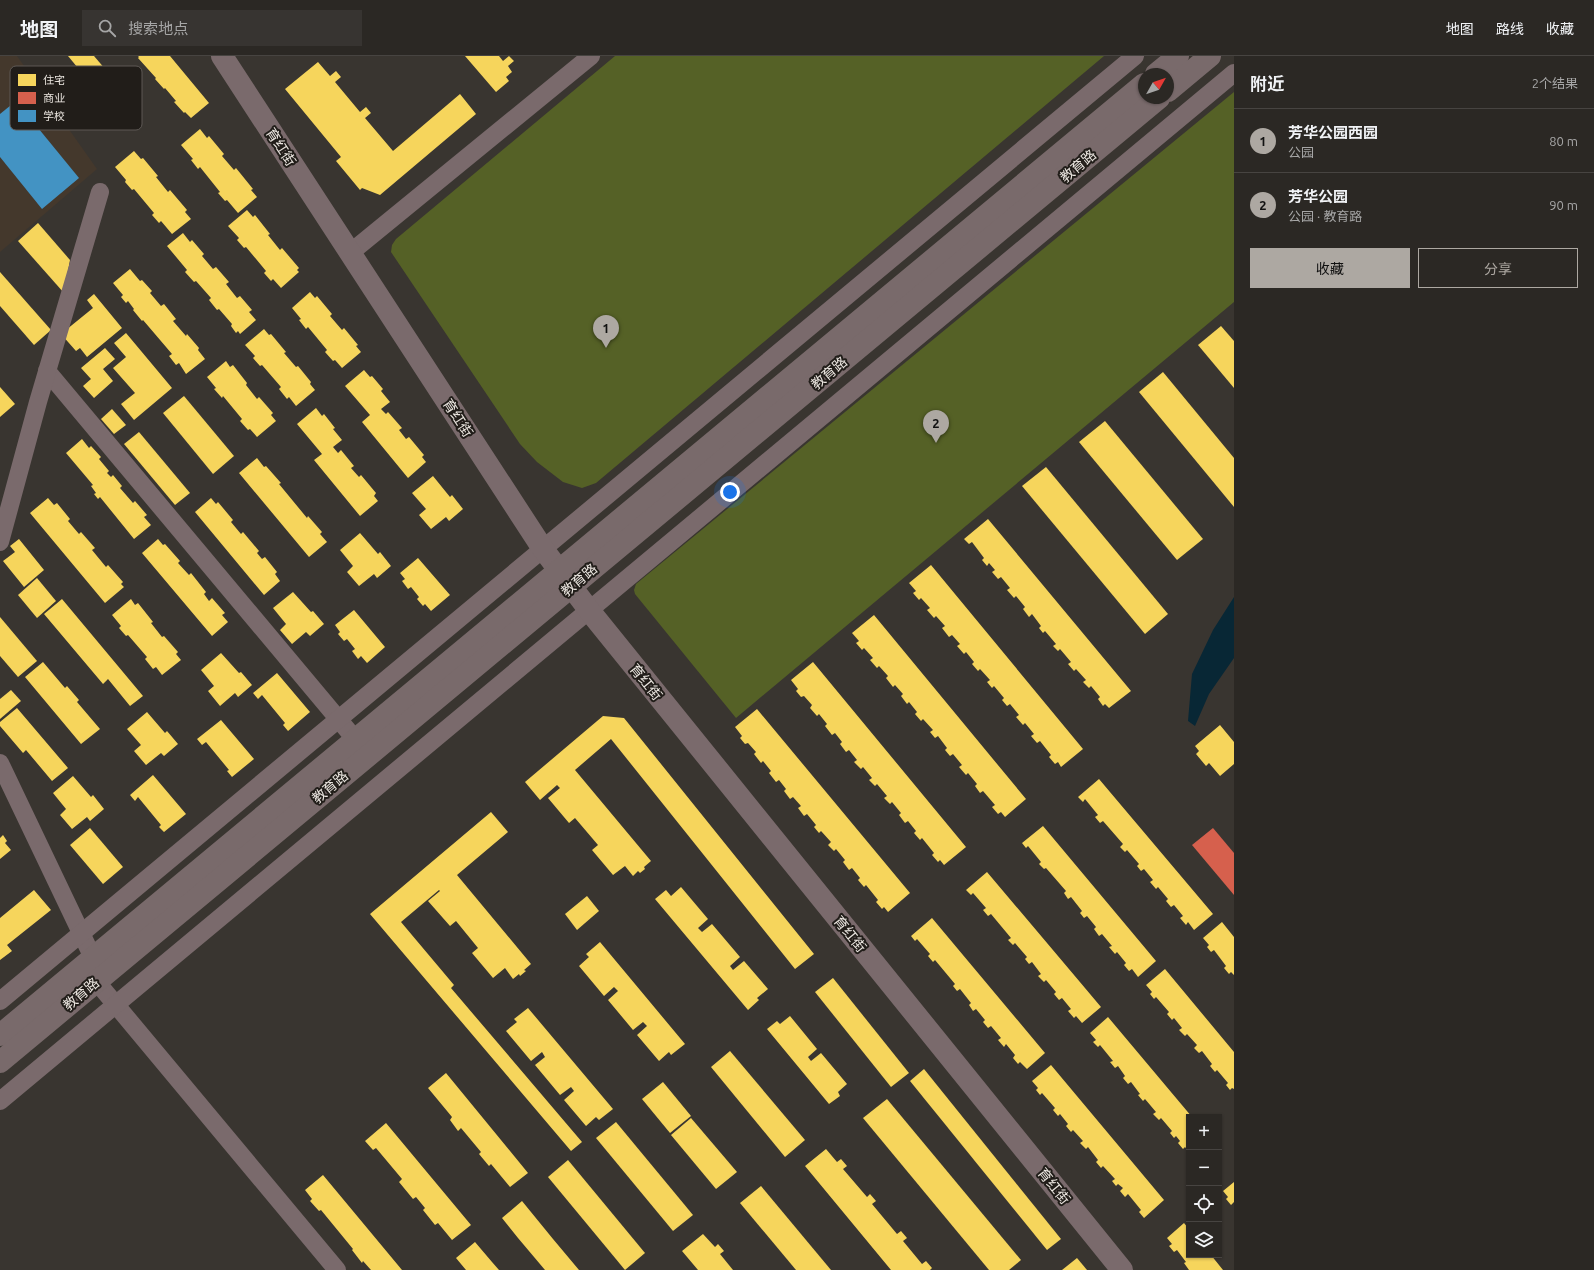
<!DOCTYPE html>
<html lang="zh">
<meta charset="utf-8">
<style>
:root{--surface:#2b2824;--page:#373431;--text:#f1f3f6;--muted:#a6a6a6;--line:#474441;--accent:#ada8a2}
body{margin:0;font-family:Ubuntu,"Noto Sans SC",sans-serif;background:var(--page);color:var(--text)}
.controls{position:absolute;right:12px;bottom:12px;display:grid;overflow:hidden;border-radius:0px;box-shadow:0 1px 3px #0004}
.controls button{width:36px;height:36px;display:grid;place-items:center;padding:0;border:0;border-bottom:1px solid var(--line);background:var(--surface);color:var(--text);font:20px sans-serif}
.compass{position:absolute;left:1138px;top:12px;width:36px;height:36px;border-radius:50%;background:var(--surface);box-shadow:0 1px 3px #0004;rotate:50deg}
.you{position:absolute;left:730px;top:436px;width:14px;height:14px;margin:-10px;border:3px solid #fff;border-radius:50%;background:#1a73e8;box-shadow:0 0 0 6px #1a73e833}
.badge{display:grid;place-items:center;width:26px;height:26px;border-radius:50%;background:var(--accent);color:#111;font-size:13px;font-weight:700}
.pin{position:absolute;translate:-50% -33px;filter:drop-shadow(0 1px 2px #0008)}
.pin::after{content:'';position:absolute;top:21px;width:14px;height:12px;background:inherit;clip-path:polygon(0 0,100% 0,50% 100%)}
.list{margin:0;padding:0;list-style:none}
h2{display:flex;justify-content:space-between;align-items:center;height:52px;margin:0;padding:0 16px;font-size:17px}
h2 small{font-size:13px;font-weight:400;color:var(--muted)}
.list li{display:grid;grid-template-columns:26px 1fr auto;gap:12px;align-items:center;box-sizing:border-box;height:64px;padding:0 16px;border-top:1px solid var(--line)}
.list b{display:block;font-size:15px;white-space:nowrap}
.list p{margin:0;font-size:13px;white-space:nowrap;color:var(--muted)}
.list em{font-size:13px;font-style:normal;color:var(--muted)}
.actions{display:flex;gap:8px;padding:12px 16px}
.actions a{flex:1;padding:9px 0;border:1px solid var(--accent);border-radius:0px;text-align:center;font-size:14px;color:var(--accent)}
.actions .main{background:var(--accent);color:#111}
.icon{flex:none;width:22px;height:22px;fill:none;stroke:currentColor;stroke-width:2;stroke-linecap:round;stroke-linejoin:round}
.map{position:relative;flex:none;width:1234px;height:1214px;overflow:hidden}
header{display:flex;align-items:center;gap:24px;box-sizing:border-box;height:56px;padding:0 20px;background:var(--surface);border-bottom:1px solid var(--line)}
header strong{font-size:19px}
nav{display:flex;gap:22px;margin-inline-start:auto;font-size:14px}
.search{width:280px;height:36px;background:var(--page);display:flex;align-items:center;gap:10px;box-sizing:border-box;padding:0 14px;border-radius:0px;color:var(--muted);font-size:15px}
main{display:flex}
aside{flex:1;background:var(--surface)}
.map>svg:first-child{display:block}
.built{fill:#44382c}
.green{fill:#556126}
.water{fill:#082735}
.homes{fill:#f6d55c}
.shops{fill:#d6604d}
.schools{fill:#4393c3}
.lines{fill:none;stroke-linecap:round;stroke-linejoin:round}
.minor{stroke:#7a6a6c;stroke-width:18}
.tertiary{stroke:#7a6a6c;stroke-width:22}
.primary{stroke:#796a6b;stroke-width:22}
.labels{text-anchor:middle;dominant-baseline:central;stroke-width:4;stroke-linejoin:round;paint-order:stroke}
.street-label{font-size:14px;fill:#ebe6e0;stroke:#211d19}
.key{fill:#211d19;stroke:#5e5955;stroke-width:1}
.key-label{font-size:11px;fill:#ebe6e0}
</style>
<header>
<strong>地图</strong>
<div class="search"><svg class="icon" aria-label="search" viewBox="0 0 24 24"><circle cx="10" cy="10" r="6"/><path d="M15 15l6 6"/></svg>搜索地点</div>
<nav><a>地图</a><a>路线</a><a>收藏</a></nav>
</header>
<main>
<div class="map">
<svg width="1234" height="1214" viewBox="0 0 1234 1214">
<rect width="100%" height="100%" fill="#393530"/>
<!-- built -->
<path class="built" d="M0,0H17L97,113L0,196Z"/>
<!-- green -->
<g class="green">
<path d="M615,0H1104L596,427L582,432L563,426L537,406L520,388L391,196L392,189L396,183Z"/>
<path d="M1234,36V246L736,662L635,538L634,534L636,528Z"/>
</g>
<!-- water -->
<path class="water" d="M1234,541V602L1209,638L1195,670L1188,665L1192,618L1213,574Z"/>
<!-- homes -->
<g class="homes">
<path d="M68,0H94L123,34L107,47Z"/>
<path d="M138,0H170L209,47L191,62L185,56L184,57L174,46L176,45L165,32L164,33L155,23L156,22L138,2L139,1Z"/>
<path d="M465,0H499L503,5L509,0L514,5L508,10L512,16L506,21L509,25L496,36Z"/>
<path d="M318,6L330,20L336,15L341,21L335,26L360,56L366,51L371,57L365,62L393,95L460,38L476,58L380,139L362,132L360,134L336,105L341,101L285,33Z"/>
<path d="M200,73L207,82L209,80L224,98L222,100L234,114L236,112L253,133L251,134L257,141L238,157L227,144L225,145L218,137L220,136L200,111L198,113L191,104L193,103L181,89Z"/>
<path d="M134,95L141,103L143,102L158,120L156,121L168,136L170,134L187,154L185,156L191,163L172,178L161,165L159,167L152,159L154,157L134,133L132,134L125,126L126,124L115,111Z"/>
<path d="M247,154L253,161L255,159L270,178L268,179L280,194L282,192L299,212L297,214L299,216L281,232L273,223L271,225L264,217L266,215L246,191L244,192L237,184L239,182L228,170Z"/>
<path d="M38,167L70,204L64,237L18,185Z"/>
<path d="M183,177L190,186L192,184L204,198L202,200L213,213L216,211L229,226L226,228L237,242L240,240L252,254L249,256L256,264L240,278L238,275L236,277L231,270L232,268L219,253L217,254L209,244L211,242L196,225L194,226L185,216L187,214L167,190Z"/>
<path d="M130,213L140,225L142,224L152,235L150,237L161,250L164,248L176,263L173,265L186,280L187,278L199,292L198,294L205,303L186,318L179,307L176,309L169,300L172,298L143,264L142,265L133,254L134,253L128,245L126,247L121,241L123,239L113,227Z"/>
<path d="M0,216L51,274L34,289L0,250Z"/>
<path d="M310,236L315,242L317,240L332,258L330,260L342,274L344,272L358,289L356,290L361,296L342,312L335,304L333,305L325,296L327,294L308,271L306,273L299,264L301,263L292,252Z"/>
<path d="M94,238L122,272L87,301L80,292L76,295L61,278L93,252L87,244Z"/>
<path d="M1221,270L1234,285V332L1198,289Z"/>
<path d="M264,273L269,279L271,278L286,296L284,297L296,311L298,310L311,326L310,328L315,334L296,350L289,341L287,343L279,333L281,331L262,309L260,310L253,302L255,300L245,289Z"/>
<path d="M126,277L172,332L134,364L121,348L135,337L113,312L126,301L114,287Z"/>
<path d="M105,292L115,303L103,313L113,325L94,342L83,330L91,323L81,312Z"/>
<path d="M226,305L230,311L233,309L247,327L246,329L257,343L259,341L273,357L271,359L276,365L257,381L250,373L248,374L240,365L242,363L223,340L222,342L214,333L216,332L207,321Z"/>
<path d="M364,314L370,321L372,320L383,333L381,335L390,346L381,353L386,358L388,356L402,372L399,374L406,383L409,381L424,399L422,401L426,406L408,422L362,366L370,359L345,330Z"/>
<path d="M1163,316L1234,402V451L1139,336Z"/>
<path d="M0,331L15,348L0,361Z"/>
<path d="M184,340L234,400L213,418L163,357Z"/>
<path d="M316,352L322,360L324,358L335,372L333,373L342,384L333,391L338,397L341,394L354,410L351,412L359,421L361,419L376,437L374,440L378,445L360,460L314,404L322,398L297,368Z"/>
<path d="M112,353L126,369L114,378L101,363Z"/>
<path d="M1105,365L1203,483L1177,504L1079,386Z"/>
<path d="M139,376L190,437L175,449L124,388Z"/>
<path d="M82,383L89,392L91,390L101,401L99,403L109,415L107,417L111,421L113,419L122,430L120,432L133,447L135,445L147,459L144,461L151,469L134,483L100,441L98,443L94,438L96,437L91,430L93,429L66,397Z"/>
<path d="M257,402L264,411L266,410L281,427L279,428L307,462L308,460L322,476L320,478L327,486L309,501L239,417Z"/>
<path d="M1046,411L1168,558L1145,578L1022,430Z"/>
<path d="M433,420L450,441L452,439L463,453L449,465L446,461L431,473L419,459L426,453L412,437Z"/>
<path d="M48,442L54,449L57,447L70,463L68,465L79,478L81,476L95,492L92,494L106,511L108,509L123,526L121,528L124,531L105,547L30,457Z"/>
<path d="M211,442L216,448L218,446L233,464L231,466L241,478L243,476L259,495L257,497L262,503L265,501L277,516L275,518L280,525L264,539L195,456Z"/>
<path d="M988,463L1131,635L1109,652L1105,648L1103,650L1098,643L1100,641L1091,630L1089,632L1083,626L1086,624L1076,613L1074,615L1068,608L1071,606L1060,593L1058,595L1053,590L1056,588L1045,575L1043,577L1039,572L1041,570L1032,558L1029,561L1023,553L1025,551L1016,540L1014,542L1007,534L1010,532L1001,521L998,523L992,516L995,514L989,507L987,510L982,504L984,502L972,486L969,488L964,483Z"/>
<path d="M360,477L378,498L380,496L391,510L377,522L374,518L359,530L347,516L353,510L340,494Z"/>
<path d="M19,483L44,514L24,531L3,505L15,496L10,490Z"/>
<path d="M158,483L163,489L165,488L180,505L178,507L189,519L191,517L206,536L204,538L209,545L212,542L225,557L222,559L228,566L212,580L142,497Z"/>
<path d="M418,502L450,539L431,555L425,548L423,550L417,543L419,541L411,531L408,533L402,525L405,523L400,517Z"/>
<path d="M931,509L1083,693L1061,711L1058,706L1055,708L1049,701L1051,699L1040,685L1037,687L1031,680L1034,678L1025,667L1023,669L1016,661L1019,659L1010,648L1007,650L1002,644L1004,642L994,630L992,632L987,626L990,624L980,613L978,615L972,608L974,606L966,596L964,598L957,590L960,588L952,579L949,581L942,572L945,570L936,560L934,562L927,554L930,552L921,542L919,544L913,537L916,535L909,527Z"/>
<path d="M37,522L56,545L37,562L18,539Z"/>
<path d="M293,536L311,556L313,555L324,568L310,580L306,576L292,588L280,574L286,568L273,552Z"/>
<path d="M62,543L143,640L130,650L108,623L103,628L44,558Z"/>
<path d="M131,543L135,549L138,547L153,566L151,567L162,581L164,580L178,596L176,598L181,604L162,619L156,611L153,613L145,603L147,601L128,579L126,580L119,572L121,570L112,559Z"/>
<path d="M354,554L385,591L367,607L361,600L358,603L352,595L355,593L347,583L344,585L338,578L340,576L335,569Z"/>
<path d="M874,559L1026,743L1005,761L1001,756L998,758L992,751L995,749L983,735L980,737L975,730L977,728L968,717L966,719L959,711L962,709L953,698L950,700L945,694L947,692L938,680L935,682L930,676L933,674L923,663L921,665L915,658L917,656L909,646L907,648L901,640L903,638L895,629L893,631L886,622L888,620L879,610L877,612L870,604L873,602L864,592L862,594L856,587L859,585L852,577Z"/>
<path d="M0,561L37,605L18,621L0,600Z"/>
<path d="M221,597L239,617L241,616L252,629L238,641L235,637L220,650L208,635L214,630L201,614Z"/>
<path d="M43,606L65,632L67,630L79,644L77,646L100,673L81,688L25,621Z"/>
<path d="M813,606L966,791L944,809L940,804L938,806L932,799L934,797L922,782L920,784L914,777L916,775L908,765L905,767L899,759L901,757L892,746L890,748L884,742L887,740L877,728L875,730L869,724L872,722L863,711L861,713L854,706L857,704L849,694L846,696L840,688L842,686L835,677L832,679L825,670L827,668L819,658L817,660L810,652L812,649L804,640L801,641L796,635L798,633L791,624Z"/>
<path d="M277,617L310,656L288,675L283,669L285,667L262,639L258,643L253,637Z"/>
<path d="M11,634L21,645L0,663V643Z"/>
<path d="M17,652L68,712L52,725L26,694L23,697L0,670V666Z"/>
<path d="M757,653L910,837L888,856L884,851L882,853L876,846L878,844L866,829L864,831L858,824L860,822L852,812L849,814L843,806L845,804L836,793L834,795L828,789L831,786L821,775L819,777L814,771L816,769L807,758L804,760L798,752L801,750L793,741L790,743L784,735L786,733L779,724L776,726L769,717L771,715L763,705L761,707L754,698L756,696L748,687L745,688L740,682L742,680L735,671Z"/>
<path d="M147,656L165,677L167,675L178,688L164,700L161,697L146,709L134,695L141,689L127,673Z"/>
<path d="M603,660L624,662L814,898L795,913L611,683L575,714L651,805L644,811L645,813L640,817L638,815L633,820L625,810L613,819L592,794L598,789L575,762L569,767L548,742L560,732L557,729L540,744L525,726Z"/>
<path d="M221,664L254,703L232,721L227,715L229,714L206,686L202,689L197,683Z"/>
<path d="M1220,669L1234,686V708L1220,720L1209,707L1206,710L1196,698L1199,695L1195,690Z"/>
<path d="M153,719L186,758L164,776L159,771L161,769L138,741L135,745L130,739Z"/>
<path d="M73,720L91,741L93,739L104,753L90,765L87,761L72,773L60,759L66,753L53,737Z"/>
<path d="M1099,723L1213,858L1194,874L1188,866L1186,869L1180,862L1183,860L1174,849L1171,851L1166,845L1168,843L1158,831L1156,833L1150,826L1153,824L1144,813L1141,815L1137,810L1139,808L1127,794L1125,796L1120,791L1123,788L1103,765L1100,767L1095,761L1098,759L1085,743L1083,746L1078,741Z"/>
<path d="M491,756L508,776L457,819L531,908L524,914L526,915L520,920L519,918L513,923L505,912L493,922L472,897L478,892L456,865L450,870L428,845L440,835L439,834L401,866L454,929L451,932L582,1086L571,1095L370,858Z"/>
<path d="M1043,770L1156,905L1138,921L1132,913L1129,915L1124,909L1126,907L1117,896L1115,898L1109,891L1112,890L1102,878L1099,880L1094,873L1096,871L1087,860L1084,862L1080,857L1082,855L1071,841L1068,843L1064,837L1066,835L1046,812L1044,813L1039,808L1041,806L1028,790L1026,792L1022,787Z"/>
<path d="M90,772L123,811L103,828L70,789Z"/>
<path d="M3,779L7,785L5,787L11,794L0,803V782Z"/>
<path d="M987,816L1101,951L1082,967L1076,960L1074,962L1068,955L1071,953L1062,942L1059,944L1054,938L1056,936L1046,924L1044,926L1038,920L1041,918L1032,906L1029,908L1025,903L1027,901L1015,887L1013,889L1008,884L1011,882L991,858L988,860L983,854L986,852L973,837L971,839L966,834Z"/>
<path d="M681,831L708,863L698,872L702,876L712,868L740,901L730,910L733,914L744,905L768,933L757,942L759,944L748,954L655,843L666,834L671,840Z"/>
<path d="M34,834L51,854L7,889L12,895L0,904V862Z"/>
<path d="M587,840L599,855L577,874L565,858Z"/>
<path d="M932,862L1045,997L1027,1013L1020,1006L1018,1008L1013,1002L1015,999L1006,988L1004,991L998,984L1001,982L991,970L988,972L983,966L985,964L976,953L973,955L969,949L971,947L960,933L957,935L953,930L955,928L935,904L933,906L928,900L930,898L917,883L915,885L911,880Z"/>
<path d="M1222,866L1234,881V919L1231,916L1229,918L1224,912L1226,910L1214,894L1211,896L1207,891L1209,889L1203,882Z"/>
<path d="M600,886L685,988L671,999L669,996L659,1005L637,979L647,970L643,966L633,974L608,944L618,935L614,931L604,940L579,910L589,901L586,898Z"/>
<path d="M1165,913L1234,996V1033L1232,1032L1230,1034L1226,1029L1228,1027L1217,1014L1215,1016L1210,1010L1212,1008L1202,995L1199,997L1194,992L1197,989L1187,978L1185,980L1179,974L1182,972L1174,962L1172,964L1167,958L1169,956L1156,941L1154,943L1150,938L1152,936L1146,929Z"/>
<path d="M833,922L909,1017L891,1031L815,936Z"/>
<path d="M528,952L613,1053L599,1064L596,1061L586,1070L564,1044L574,1035L571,1031L560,1039L535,1009L545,1001L542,996L531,1005L506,975L517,966L514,963Z"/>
<path d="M790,960L817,993L808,1001L811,1005L821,997L847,1028L838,1036L840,1040L829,1048L767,973L777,965L780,968Z"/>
<path d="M1108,961L1192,1061H1189V1096L1185,1091L1183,1093L1178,1087L1180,1085L1176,1080L1174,1082L1170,1077L1172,1075L1161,1062L1159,1064L1153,1058L1156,1056L1145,1043L1143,1045L1138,1039L1140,1038L1131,1026L1128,1028L1123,1022L1125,1020L1118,1010L1115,1012L1110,1006L1113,1005L1100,989L1098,991L1093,986L1096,984L1090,977Z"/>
<path d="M730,995L805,1084L785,1101L711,1011Z"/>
<path d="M1051,1009L1164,1144L1144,1162L1139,1156L1141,1154L1128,1138L1125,1141L1120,1135L1123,1132L1118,1128L1116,1130L1112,1125L1115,1123L1103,1110L1101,1112L1096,1106L1098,1104L1088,1091L1086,1093L1080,1087L1083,1085L1073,1074L1071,1076L1066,1070L1068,1068L1060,1058L1058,1060L1053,1054L1055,1052L1042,1037L1040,1039L1036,1034L1038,1032L1032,1025Z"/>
<path d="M924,1013L1061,1183L1047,1194L910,1025Z"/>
<path d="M446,1017L528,1117L510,1131L491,1108L489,1110L479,1098L481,1096L461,1072L458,1075L450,1064L452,1061L428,1032Z"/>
<path d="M663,1026L691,1060L670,1077L642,1043Z"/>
<path d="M887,1043L1021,1204L1009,1214H989L863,1062Z"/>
<path d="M691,1062L737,1116L716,1133L671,1079Z"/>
<path d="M616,1066L693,1159L673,1175L596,1082Z"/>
<path d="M386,1067L471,1169L452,1184L438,1167L435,1169L423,1154L425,1152L416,1141L413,1143L399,1126L402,1123L376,1092L373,1094L365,1085Z"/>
<path d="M826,1093L837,1106L841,1103L847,1110L843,1113L867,1141L870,1138L876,1145L872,1148L897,1178L901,1175L907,1182L903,1185L922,1208L926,1205L932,1212L930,1214H891L805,1110Z"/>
<path d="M568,1104L645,1197L625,1214L548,1121Z"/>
<path d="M323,1119L402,1214H371L363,1205L362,1207L352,1194L353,1193L321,1154L319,1155L310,1145L312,1143L305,1134Z"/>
<path d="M1234,1126V1146L1231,1149L1226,1143L1228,1141L1223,1135Z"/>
<path d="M761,1130L831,1214H796L740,1147Z"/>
<path d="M522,1145L553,1183L579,1214H545L518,1182L502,1162Z"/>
<path d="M1184,1167L1189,1173V1199H1211L1223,1214H1189L1184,1207L1186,1206L1177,1194L1174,1196L1169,1190L1172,1188L1167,1182Z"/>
<path d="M703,1178L715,1191L718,1188L724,1195L720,1198L733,1214H698L682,1195Z"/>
<path d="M475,1186L492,1206L499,1214H466L456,1202Z"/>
<path d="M1077,1202L1087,1214H1062Z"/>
</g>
<!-- shops -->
<path class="shops" d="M1213,772L1234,797V839L1192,789Z"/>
<!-- schools -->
<path class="schools" d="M16,45L79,122L42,153L0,101V58Z"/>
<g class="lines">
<!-- minor -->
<g class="minor">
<path d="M350,197L591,0"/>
<path d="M47,315L355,683"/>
<path d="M0,486L38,346L100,136"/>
<path d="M0,707L93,902"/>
<path d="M96,925L337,1214"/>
<path d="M0,945L1135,0"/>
<path d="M0,1045L1234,17"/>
</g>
<!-- tertiary -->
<path class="tertiary" d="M222,0L543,493L592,558L1122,1214"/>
<!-- primary -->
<g class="primary">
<path d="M1156,18L1178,0"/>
<path d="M1168,35L1210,0"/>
<path d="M0,979L1144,28"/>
<path d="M0,1006L1159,42"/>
</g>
</g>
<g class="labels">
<!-- street labels -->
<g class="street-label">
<text transform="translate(281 91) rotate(57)">育红街</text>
<text transform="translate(1078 110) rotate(-40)">教育路</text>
<text transform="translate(829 317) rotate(-40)">教育路</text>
<text transform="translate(458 362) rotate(57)">育红街</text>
<text transform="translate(579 524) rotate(-40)">教育路</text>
<text transform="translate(646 626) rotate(51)">育红街</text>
<text transform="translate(330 731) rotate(-40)">教育路</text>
<text transform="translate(850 878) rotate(51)">育红街</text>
<text transform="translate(81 938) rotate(-40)">教育路</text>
<text transform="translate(1054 1130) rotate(51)">育红街</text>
</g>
</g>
<!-- legend -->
<rect x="10" y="10" width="132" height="64" rx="6" class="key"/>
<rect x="18" y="18" width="18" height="12" fill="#f6d55c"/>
<rect x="18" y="36" width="18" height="12" fill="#d6604d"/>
<rect x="18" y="54" width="18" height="12" fill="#4393c3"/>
<g class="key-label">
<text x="43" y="28">住宅</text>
<text x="43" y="46">商业</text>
<text x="43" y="64">学校</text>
</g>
</svg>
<div class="controls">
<button>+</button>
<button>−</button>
<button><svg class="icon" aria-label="locate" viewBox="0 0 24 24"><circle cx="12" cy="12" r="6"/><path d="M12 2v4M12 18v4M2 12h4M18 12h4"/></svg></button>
<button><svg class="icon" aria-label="layers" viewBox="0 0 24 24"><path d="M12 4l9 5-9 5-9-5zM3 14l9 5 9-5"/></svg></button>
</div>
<svg class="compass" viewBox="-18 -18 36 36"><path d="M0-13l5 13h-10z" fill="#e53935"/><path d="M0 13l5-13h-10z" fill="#a6a6a6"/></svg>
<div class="you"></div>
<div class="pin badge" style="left:606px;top:292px">1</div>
<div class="pin badge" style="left:936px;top:387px">2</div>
</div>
<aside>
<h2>附近<small>2个结果</small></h2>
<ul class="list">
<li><span class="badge">1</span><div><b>芳华公园西园</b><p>公园</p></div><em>80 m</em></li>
<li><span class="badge">2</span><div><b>芳华公园</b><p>公园 · 教育路</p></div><em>90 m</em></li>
</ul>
<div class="actions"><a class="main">收藏</a><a>分享</a></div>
</aside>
</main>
